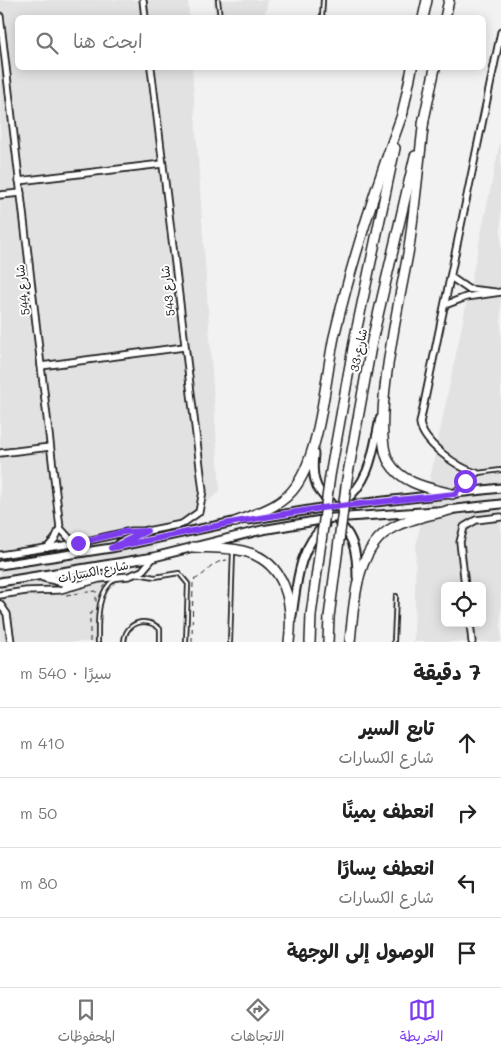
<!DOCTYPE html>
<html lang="ar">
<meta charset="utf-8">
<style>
:root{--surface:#fff;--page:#f6f6f6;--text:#222;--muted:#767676;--line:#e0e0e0;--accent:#7c3aed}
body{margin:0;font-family:Mali,"Playpen Sans Arabic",sans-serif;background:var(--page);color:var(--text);direction:rtl}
.controls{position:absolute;right:15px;bottom:15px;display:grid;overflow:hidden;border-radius:8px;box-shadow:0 2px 12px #0003}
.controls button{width:45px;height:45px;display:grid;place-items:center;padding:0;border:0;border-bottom:1px solid var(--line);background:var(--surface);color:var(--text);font:25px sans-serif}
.stop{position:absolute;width:15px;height:15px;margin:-11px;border:4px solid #7c3aed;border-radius:50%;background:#fff}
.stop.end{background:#7c3aed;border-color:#fff;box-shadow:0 1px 5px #0008}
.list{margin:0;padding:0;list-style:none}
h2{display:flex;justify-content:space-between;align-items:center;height:65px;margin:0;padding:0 20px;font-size:21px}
h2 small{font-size:16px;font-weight:400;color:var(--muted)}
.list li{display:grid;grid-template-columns:32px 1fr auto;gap:15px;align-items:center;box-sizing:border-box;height:70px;padding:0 20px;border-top:1px solid var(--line)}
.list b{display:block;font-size:19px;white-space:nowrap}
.list p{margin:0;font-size:16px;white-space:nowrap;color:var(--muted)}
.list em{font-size:16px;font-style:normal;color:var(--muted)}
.icon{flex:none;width:28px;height:28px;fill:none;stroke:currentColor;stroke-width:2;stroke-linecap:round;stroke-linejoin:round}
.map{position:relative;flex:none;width:501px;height:642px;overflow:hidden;direction:ltr}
.search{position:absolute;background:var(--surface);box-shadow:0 2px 12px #0003;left:15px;right:15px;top:15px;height:55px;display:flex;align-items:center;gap:12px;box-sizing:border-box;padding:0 18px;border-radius:8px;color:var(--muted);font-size:19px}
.sheet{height:345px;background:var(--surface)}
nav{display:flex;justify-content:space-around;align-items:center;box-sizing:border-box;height:70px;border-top:1px solid var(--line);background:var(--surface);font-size:14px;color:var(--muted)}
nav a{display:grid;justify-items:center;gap:2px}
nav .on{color:var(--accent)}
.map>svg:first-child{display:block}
.built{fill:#e2e2e2;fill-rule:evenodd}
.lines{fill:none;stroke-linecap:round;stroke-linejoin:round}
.service-casing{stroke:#1c1c1c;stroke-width:6}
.minor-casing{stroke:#1c1c1c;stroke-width:9}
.tertiary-casing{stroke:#1c1c1c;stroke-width:11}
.trunk-casing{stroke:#1c1c1c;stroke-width:12}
.path{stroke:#1c1c1c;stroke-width:1;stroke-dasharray:5 4;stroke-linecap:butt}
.service{stroke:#fff;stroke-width:2.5}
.minor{stroke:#fff;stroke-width:5.5}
.tertiary{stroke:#fff;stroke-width:7}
.trunk{stroke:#fff;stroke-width:9}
.trunk-bridge-casing{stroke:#1c1c1c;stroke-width:12;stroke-linecap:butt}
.trunk-bridge{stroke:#fff;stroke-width:9}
.route{stroke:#7c3aed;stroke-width:6}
.labels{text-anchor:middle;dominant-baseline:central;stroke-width:4;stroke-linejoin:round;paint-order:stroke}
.street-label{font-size:12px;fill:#1c1c1c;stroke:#fff}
</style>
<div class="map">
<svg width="501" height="642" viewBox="0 0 501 642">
<rect width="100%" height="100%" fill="#f2f2f2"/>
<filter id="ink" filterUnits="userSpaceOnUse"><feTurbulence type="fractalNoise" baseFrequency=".02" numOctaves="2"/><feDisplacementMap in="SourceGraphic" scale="10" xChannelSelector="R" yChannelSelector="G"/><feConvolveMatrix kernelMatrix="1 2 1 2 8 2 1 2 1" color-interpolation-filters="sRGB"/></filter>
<g filter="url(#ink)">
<!-- built -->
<g class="built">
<path d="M0,0H188L189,17L18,18V68H192L220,491L97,598V642H0Z"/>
<path d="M213,0H268L264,18L215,17Z"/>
<path d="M501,138V642H414L416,546ZM445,586H482V623H445Z"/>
</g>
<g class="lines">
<defs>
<g id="service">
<path d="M218,0L220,18"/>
<path d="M322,18L323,0"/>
<path d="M478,473L501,470"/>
<path d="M137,574L155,577L179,573L188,584L186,642"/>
<path d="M98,642C98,621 96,592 115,579"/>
<path d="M124,642C125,622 146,616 160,629V642"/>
<path d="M230,642L233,551"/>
<path d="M394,642L396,596"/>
</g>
<g id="minor">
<path d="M143,0L145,18"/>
<path d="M0,16L60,528L55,539L47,548"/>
<path d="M19,181L162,164"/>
<path d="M0,195L21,193"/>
<path d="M452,278L468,289L495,292"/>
<path d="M445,305L466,297L501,292"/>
<path d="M41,366L184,347"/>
<path d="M0,453L50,447"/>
<path d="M476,473C458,468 423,443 420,423L501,32"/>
<path d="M455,494L465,481L476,473"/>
<path d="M60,528L69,538L77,542"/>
<path d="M0,555L78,543L131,531H147L182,524L199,512L203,491L151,68"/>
<path d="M465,586L460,542L464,527L476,520L501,517"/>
<path d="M0,595L26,591L60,590L99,579L129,576L142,571L154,557"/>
<path d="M0,604L7,614L11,642"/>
<path d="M470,623L472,642"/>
</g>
<g id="tertiary">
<path d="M314,454C312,472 313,490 330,502"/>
<path d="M343,502C371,482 373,450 380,419"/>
<path d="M447,510L501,504"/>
<path d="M248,520L321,508L501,488"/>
<path d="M339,523C355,538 357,556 357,577"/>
<path d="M120,543L147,531"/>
<path d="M0,565L111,548L238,521"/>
<path d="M43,577L74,585"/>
<path d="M0,582L154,557L262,530L333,518L436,511"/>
<path d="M292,616C297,584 298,548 325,525"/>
</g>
<g id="trunk">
<path d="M423,18L427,0"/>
<path d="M445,18L449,0"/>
<path d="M402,116L412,68"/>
<path d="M424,119C419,162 415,205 409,248C402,291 369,428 389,462C402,484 429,488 452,494"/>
<path d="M423,124L435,68"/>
<path d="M355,337L395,148"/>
<path d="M372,341L415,156"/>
<path d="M235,522C257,513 282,507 296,486C321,450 325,380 334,337C352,260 376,186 403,112"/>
<path d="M193,547C209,548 227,547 243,551C286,561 294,604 289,642"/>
<path d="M310,642L311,615"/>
<path d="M328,642L329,617"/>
<path d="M350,642C354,604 355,547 394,527C411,518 432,515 450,510"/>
</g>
</defs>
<!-- service casing -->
<use href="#service" class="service-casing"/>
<!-- minor casing -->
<use href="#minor" class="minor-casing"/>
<!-- tertiary casing -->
<use href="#tertiary" class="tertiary-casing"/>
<!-- trunk casing -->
<use href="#trunk" class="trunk-casing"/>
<!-- path -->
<g class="path">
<path d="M66,595L96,591V602"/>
<path d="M90,642V614L95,610"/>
<path d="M192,642L193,580C208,575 209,562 227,560"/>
</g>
<!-- service -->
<use href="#service" class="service"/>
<!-- minor -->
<use href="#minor" class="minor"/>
<!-- tertiary -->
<use href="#tertiary" class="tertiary"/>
<!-- trunk -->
<use href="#trunk" class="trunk"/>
<defs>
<g id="trunk-bridge">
<path d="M311,615L330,476L355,337"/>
<path d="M329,617L347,479L372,341"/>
</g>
</defs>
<!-- trunk-bridge casing -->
<use href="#trunk-bridge" class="trunk-bridge-casing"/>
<!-- trunk-bridge -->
<use href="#trunk-bridge" class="trunk-bridge"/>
</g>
</g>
<g class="lines" filter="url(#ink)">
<!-- route -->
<path class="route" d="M78,543L123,532L147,531L111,548L235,522L321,508L455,494L465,481"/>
</g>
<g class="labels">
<!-- street labels -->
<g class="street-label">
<text transform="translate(22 290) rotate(-97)">شارع 544</text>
<text transform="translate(167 291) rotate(-97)">شارع 543</text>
<text transform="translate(358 350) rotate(-78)">شارع 33</text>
<text transform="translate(93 571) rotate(-11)">شارع الكسارات</text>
</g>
</g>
</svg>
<div class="controls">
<button><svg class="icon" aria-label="locate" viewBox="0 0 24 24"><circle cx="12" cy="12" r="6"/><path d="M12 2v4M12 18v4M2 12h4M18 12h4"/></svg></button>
</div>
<div class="stop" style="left:465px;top:481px"></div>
<div class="stop end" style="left:78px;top:543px"></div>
<div class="search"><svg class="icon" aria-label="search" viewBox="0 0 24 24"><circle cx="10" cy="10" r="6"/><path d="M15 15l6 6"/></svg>ابحث هنا</div>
</div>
<section class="sheet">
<h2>7 دقيقة<small>سيرًا · 540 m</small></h2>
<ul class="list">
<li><svg class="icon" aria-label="ahead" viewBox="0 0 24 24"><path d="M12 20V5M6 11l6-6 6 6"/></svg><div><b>تابع السير</b><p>شارع الكسارات</p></div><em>410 m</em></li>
<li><svg class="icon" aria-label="right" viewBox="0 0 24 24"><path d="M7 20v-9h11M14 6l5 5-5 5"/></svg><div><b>انعطف يمينًا</b></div><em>50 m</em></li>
<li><svg class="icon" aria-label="left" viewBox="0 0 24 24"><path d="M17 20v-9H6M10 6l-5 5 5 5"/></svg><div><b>انعطف يسارًا</b><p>شارع الكسارات</p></div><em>80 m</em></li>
<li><svg class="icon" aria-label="arrive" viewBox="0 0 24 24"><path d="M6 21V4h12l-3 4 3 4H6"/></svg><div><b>الوصول إلى الوجهة</b></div></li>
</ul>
</section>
<nav>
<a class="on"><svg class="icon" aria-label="map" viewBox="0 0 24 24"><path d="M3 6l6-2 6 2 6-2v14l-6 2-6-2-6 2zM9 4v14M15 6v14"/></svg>الخريطة</a>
<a><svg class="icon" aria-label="directions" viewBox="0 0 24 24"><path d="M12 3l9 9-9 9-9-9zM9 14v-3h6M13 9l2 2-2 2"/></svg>الاتجاهات</a>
<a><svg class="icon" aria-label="saved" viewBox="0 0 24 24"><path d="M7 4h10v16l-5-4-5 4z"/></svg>المحفوظات</a>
</nav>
